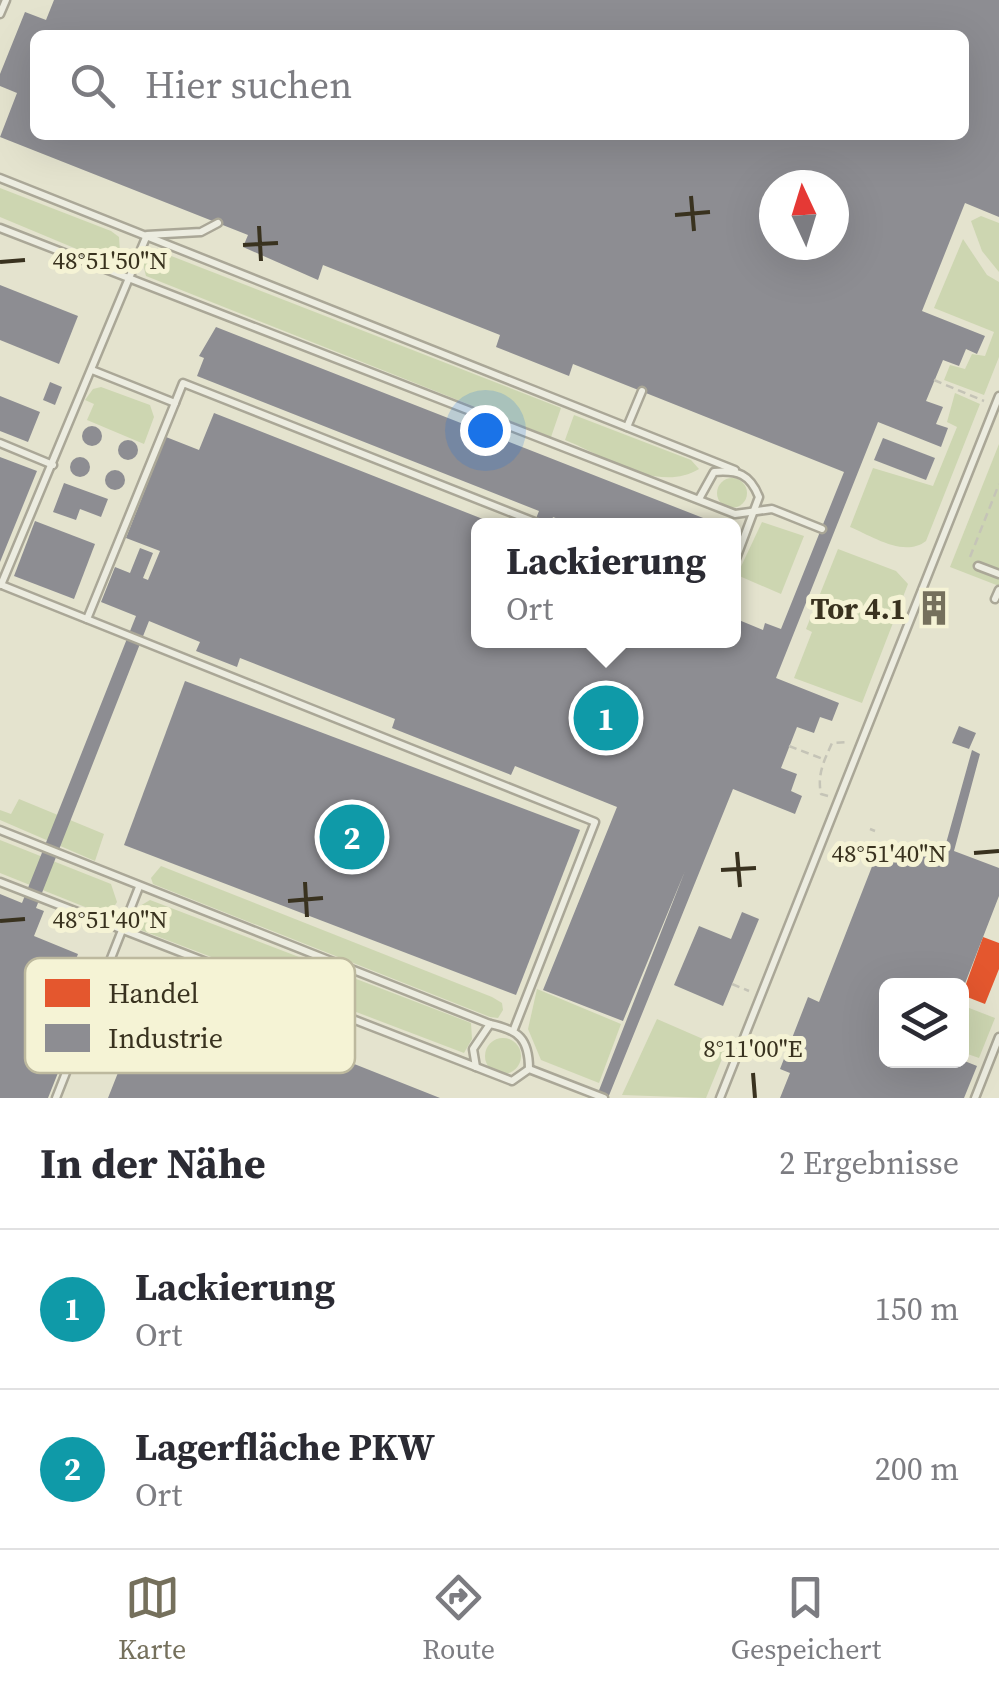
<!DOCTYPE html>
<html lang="de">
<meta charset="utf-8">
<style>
:root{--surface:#fff;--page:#f2f2f3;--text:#2b2b33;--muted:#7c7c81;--line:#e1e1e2;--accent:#75705c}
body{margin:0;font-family:"Source Serif 4",serif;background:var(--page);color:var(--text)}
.controls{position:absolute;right:30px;bottom:30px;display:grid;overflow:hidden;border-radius:15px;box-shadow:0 10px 40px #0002}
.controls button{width:90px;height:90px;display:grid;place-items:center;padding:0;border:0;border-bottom:2px solid var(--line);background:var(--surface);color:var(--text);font:50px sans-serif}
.compass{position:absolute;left:759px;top:170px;width:90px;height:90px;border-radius:50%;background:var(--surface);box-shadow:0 10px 40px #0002;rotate:356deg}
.you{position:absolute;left:485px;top:430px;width:35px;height:35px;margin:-25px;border:8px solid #fff;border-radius:50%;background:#1a73e8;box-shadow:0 0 0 15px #1a73e833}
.badge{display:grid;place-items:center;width:65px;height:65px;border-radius:50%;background:var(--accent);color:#fff;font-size:32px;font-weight:700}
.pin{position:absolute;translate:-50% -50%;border:5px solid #fff;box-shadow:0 2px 10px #0006}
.popup{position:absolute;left:471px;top:518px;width:270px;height:130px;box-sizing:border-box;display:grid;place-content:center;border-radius:15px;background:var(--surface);filter:drop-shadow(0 2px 8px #0005);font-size:32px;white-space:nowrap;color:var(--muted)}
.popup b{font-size:38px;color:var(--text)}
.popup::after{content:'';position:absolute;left:50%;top:100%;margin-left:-20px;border:20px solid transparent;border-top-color:var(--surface)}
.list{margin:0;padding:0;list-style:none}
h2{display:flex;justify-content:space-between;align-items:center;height:130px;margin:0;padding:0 40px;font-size:42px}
h2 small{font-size:32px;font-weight:400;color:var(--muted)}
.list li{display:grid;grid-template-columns:65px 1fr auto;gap:30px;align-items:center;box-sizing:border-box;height:160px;padding:0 40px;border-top:2px solid var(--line)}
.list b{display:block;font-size:38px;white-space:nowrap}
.list p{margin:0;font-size:32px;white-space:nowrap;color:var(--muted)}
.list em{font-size:32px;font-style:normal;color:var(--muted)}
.icon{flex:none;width:55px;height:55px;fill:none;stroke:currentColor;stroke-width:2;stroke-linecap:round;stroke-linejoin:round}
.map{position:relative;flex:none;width:999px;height:1098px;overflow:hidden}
.search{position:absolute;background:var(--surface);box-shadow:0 10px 40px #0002;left:30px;right:30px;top:30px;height:110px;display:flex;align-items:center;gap:25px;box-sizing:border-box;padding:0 35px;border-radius:15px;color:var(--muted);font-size:38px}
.sheet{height:450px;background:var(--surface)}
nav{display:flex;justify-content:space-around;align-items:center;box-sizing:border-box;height:140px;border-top:2px solid var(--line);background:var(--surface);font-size:28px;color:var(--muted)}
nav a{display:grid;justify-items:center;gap:5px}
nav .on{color:var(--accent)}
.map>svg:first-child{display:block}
.green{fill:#cdd6b1}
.shops{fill:#e4572e}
.industry{fill:#8d8d92;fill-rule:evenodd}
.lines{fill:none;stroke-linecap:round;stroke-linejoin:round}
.lane-casing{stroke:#aaa797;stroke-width:11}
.path{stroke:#c5c4b7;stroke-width:2.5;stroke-dasharray:8 5;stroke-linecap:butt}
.lane{stroke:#ecece0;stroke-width:6}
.ticks{fill:none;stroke:#39321f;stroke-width:4}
.labels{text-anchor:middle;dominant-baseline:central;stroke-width:10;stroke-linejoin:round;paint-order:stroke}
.poi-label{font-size:30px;font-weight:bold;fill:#39321f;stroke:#f5f3d5;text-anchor:end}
.key{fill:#f5f3d5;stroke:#bdb99e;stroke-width:2.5}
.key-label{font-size:28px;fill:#39321f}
.ticks-label{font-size:25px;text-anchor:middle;fill:#39321f;stroke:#f5f3d5;stroke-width:10;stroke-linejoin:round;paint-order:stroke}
</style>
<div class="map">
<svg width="999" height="1098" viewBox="0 0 999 1098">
<rect width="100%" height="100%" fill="#e4e3ce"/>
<!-- green -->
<g class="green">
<path d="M0,188L111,231L119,237L120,253L103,260L0,217Z"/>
<path d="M981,216L999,223V272L982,251L971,221Z"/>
<path d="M963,239L987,275L999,282V357L984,395L944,380L950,365L965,369L972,354L985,356L994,332L934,308Z"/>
<path d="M161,252L561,408L551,437L146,276L143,264L149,253Z"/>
<path d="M101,387L150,405L154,417L144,444L87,420L94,404L85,400L93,389Z"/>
<path d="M955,393L980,404L926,541C904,558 872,536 850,527L873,468L933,486L957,427L947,422Z"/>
<path d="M574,415L691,460L699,469C658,494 605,456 565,440Z"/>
<path d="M999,444V586L950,567Z"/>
<circle cx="732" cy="493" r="15"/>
<path d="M762,522L804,536L781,594L737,575Z"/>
<path d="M838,549L896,571L908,584L862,703L794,678L812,632L806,629Z"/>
<path d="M19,799L104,834L95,861L0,820V810L11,814Z"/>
<path d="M0,840L111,884L117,902L112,910L100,913L0,873Z"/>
<path d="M161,866L492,997L502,1003L503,1010L498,1018L490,1017L153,884L151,878Z"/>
<path d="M150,900L471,1023L472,1039L464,1053L138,929L140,906Z"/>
<path d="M537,989L621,1024L599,1083L541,1060L528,1029Z"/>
<path d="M964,1006L995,1018L979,1058L962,1052Z"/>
<path d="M657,1019L726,1049L706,1098L622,1095Z"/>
<circle cx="503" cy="1056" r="18"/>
</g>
<!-- shops -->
<path class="shops" d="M983,937L999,943V969L985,1004L962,995Z"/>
<!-- industry -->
<g class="industry">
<path d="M54,0H999V217L965,203L922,311L985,336L977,354L966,349L959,366L943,360L926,401L943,407L936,424L948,428L941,447L878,422L776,678L839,703L832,721L820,717L814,733L797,727L781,768L797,774L791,791L802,796L795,814L733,789L608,1098H596L685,871L623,1021L543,990L617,807L515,766L511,775L392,728L395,719L240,658L237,667L196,651L200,642L149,621L36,908L44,911L34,936L78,954L56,1011L79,1020L48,1098H0V894L22,903L136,616L101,602L115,567L130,573L140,548L153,553L143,578L148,580L160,551L126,538L166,437L199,450L214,413L498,525L478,526V640H734V618L763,630L765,623L781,629L844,472L573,364L569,376L496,347L500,335L323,265L318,280L243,247L248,235L0,137L17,93L0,86V74L25,12L46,20ZM35,35H964V135H35ZM774,185H834V245H774Z"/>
<path d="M0,285L78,316L59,364L0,340Z"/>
<path d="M216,327L721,525L576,526L553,517L550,526H533L539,511L197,376L204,358L199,356Z"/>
<path d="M50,382L62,387L55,405L43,400Z"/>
<path d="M0,396L40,412L28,442L0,431Z"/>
<circle cx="92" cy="436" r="10"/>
<path d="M883,438L935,458L926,480L874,460Z"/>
<circle cx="128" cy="450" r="10"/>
<circle cx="80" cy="467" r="10"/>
<path d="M0,457L37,471L0,562Z"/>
<circle cx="115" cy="480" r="10"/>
<path d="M64,483L108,499L101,517L80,509L76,520L53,512Z"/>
<path d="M35,521L95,544L74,599L14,576Z"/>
<path d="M185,681L580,830L516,995L124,845Z"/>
<path d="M959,726L976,733L969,749L952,743Z"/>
<path d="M972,750L980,754L954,851L999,868V896L964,986H886V1060H962L977,1066L964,1098H780L790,1073L780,1069L808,997L819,1002L880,846L920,862L928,841L945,847Z"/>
<path d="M742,912L759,919L723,1006L674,985L699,926L731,939Z"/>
<path d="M170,967L221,987L213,1008L440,1098H108L153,984L162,988Z"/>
</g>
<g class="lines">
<defs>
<g id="lane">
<path d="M0,14L6,0"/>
<path d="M0,178L735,470"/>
<path d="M0,228L735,514L772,509L822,529"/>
<path d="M92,370L175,403L183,383L545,526"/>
<path d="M627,427L642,391"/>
<path d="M0,443L53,465"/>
<path d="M699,499L714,472C738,470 750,474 759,497L734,564"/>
<path d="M978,566L999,574"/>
<path d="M1,585L147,235L201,232L218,223"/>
<path d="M4,586L595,822L514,1029"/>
<path d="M995,599L999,590"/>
<path d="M87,619L175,403"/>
<path d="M0,830L490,1024C519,1030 529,1039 529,1069"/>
<path d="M0,882L512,1081L529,1069L604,1098"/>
<path d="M476,1067L473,1049L490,1024"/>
<path d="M56,1098L139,887"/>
<path d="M720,1098L999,396"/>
<path d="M975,1098L999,1037"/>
</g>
</defs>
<!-- lane casing -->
<use href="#lane" class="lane-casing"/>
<!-- path -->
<g class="path">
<path d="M934,380L984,401"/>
<path d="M970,557L999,484"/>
<path d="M789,746L823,759"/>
<path d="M828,796L821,794C817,774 824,761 832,743L848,742"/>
<path d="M870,829L875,831"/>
<path d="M732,984L749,991"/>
</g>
<!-- lane -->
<use href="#lane" class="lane"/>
</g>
<!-- ticks -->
<path class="ticks" d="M691,196L694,231M675,215L710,212M259,226L261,261M243,245L278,243M0,262L25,260M737,852L740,887M974,853L999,851M721,870L756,868M305,882L307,917M288,901L323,898M0,921L25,919M753,1073L755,1098"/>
<!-- icons -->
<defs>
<symbol id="building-bare" viewBox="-9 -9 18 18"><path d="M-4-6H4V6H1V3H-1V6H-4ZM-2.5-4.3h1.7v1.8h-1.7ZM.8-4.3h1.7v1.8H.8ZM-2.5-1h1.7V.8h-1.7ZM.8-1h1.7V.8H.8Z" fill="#75705c" stroke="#f5f3d5" stroke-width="2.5" paint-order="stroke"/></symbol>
</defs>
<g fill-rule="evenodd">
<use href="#building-bare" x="909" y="583" width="50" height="50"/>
</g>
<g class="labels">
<!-- poi labels -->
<g class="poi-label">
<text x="906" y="608">Tor 4.1</text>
</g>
</g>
<!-- legend -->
<rect x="25" y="958" width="330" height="115" rx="15" class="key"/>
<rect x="45" y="979" width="45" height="28" fill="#e4572e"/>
<rect x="45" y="1024" width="45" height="28" fill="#8d8d92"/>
<g class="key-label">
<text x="108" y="1003">Handel</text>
<text x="108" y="1048">Industrie</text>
</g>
<g class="ticks-label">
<text x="110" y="269">48°51'50"N</text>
<text x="889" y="862">48°51'40"N</text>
<text x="110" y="928">48°51'40"N</text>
<text x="753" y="1057">8°11'00"E</text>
</g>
</svg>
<div class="controls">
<button><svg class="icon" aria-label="layers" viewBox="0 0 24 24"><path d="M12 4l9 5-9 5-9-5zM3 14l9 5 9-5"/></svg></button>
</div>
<svg class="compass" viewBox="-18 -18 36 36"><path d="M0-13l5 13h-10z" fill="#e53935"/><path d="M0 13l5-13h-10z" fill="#7c7c81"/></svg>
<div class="you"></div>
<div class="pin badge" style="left:606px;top:718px;background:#0f9aa8">1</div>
<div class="popup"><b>Lackierung</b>Ort</div>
<div class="pin badge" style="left:352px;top:837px;background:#0f9aa8">2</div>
<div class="search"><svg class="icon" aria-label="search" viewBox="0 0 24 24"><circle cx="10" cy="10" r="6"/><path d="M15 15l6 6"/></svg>Hier suchen</div>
</div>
<section class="sheet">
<h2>In der Nähe<small>2 Ergebnisse</small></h2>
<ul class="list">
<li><span class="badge" style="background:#0f9aa8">1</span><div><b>Lackierung</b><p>Ort</p></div><em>150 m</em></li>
<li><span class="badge" style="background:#0f9aa8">2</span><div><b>Lagerfläche PKW</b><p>Ort</p></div><em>200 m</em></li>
</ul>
</section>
<nav>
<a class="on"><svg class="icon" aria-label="map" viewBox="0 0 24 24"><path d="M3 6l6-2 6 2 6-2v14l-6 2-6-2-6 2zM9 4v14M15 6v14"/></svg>Karte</a>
<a><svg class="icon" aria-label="directions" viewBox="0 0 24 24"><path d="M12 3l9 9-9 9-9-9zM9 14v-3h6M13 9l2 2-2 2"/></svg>Route</a>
<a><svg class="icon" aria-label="saved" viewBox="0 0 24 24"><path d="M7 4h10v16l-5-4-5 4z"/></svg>Gespeichert</a>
</nav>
